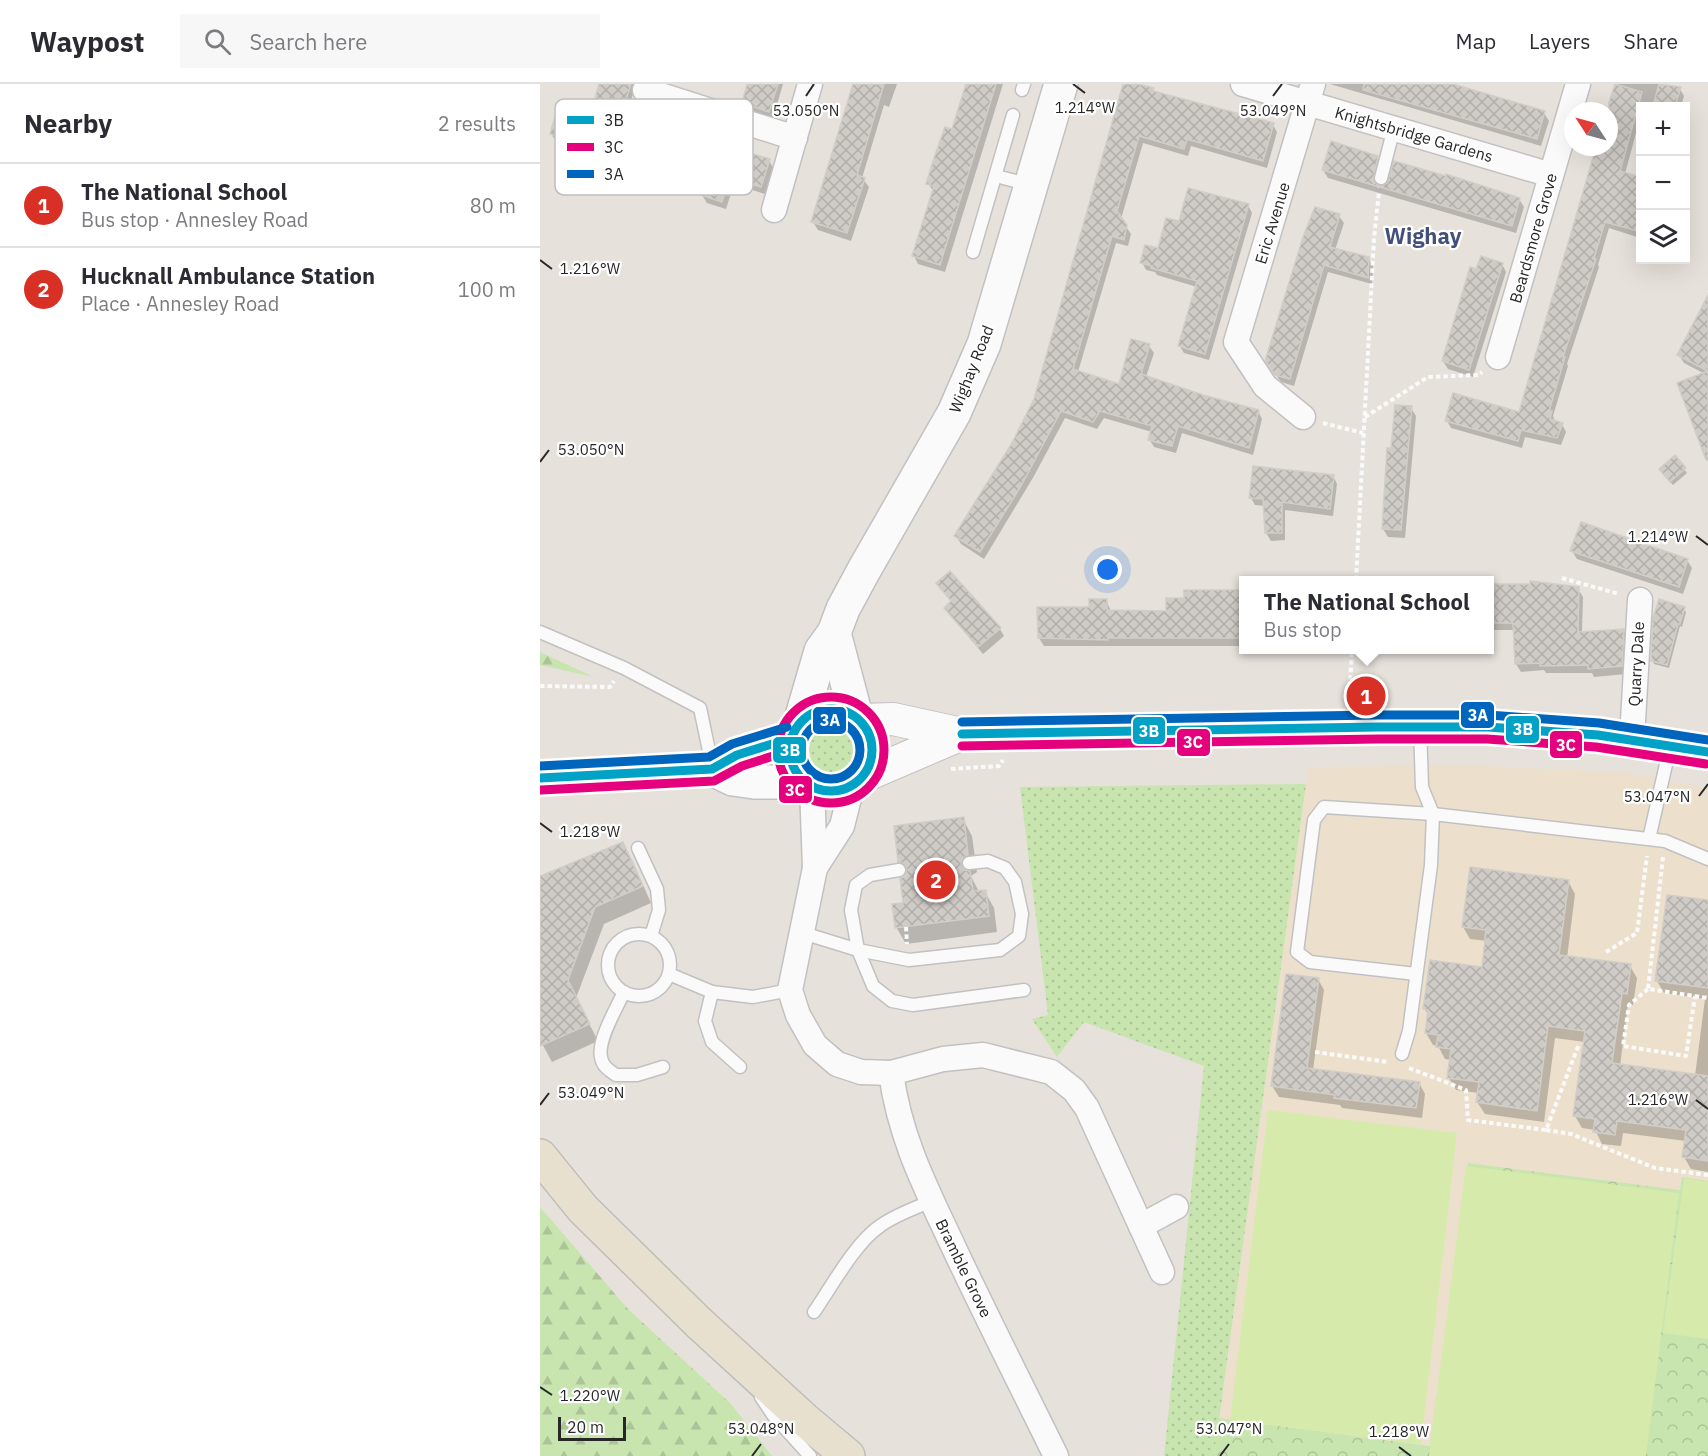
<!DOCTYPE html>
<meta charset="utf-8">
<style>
:root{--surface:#fff;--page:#f7f7f7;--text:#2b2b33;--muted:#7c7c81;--line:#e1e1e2;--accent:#d93025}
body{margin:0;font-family:"IBM Plex Sans",sans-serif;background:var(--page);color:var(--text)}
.controls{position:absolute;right:18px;top:18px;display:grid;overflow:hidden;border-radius:0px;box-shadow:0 6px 24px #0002}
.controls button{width:54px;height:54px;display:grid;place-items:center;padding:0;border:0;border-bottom:2px solid var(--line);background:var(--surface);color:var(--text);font:30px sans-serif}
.compass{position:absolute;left:1024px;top:18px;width:54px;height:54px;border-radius:50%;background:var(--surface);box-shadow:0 6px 24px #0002;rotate:306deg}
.scale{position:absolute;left:18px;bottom:15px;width:68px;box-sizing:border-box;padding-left:6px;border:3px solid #272727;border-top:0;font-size:16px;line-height:21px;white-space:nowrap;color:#272727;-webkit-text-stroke:4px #fff;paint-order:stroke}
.you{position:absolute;left:568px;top:486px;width:21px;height:21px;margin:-15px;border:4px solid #fff;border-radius:50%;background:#1a73e8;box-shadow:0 0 0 9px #1a73e833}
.badge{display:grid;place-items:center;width:39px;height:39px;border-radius:50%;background:var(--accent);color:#fff;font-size:20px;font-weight:700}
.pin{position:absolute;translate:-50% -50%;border:3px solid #fff;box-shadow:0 2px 6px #0006}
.popup{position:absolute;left:699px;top:492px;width:255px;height:78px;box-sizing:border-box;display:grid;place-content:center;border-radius:0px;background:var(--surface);filter:drop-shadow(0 2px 4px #0005);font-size:20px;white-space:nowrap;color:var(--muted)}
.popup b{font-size:22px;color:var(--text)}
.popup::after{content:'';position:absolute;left:50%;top:100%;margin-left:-12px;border:12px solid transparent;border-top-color:var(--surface)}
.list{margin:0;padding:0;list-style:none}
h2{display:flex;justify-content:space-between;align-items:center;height:78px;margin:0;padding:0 24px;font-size:26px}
h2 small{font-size:20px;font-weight:400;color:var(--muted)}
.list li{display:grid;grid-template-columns:39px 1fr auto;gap:18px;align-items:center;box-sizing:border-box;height:84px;padding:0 24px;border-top:2px solid var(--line)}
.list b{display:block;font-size:22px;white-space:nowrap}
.list p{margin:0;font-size:20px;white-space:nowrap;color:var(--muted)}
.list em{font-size:20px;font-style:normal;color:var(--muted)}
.icon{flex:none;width:33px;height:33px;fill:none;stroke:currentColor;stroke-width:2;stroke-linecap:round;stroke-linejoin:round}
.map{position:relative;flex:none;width:1168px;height:1372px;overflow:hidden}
header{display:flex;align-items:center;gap:36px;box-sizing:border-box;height:84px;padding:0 30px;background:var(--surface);border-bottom:2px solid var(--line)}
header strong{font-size:28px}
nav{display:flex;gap:33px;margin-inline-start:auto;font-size:21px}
.search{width:420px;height:54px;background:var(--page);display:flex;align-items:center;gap:15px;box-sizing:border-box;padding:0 21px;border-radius:0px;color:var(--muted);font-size:22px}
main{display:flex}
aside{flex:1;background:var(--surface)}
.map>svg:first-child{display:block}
.education{fill:#ece0cd}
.grass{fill:url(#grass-dots)}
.forest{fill:url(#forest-firs)}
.park{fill:url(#park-crowns)}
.pitch{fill:#d6eaac}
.shadow{fill:#0003}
.building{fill:url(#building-cross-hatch);stroke:#d1cdc7;stroke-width:1.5}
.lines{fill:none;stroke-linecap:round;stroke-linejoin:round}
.service-casing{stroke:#c2c1c2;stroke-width:15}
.minor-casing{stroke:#c2c1c2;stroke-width:27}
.tertiary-casing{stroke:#c2c1c2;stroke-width:34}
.secondary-casing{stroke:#c2c1c2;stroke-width:36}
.primary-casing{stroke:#bfbdbb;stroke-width:36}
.path{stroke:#fbfafa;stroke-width:4;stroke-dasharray:4.5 3;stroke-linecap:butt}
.service{stroke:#fbfafa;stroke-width:12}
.minor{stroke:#fbfafa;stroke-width:24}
.tertiary{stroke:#fbfafa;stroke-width:32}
.secondary{stroke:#fbfafa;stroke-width:33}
.primary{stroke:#e7e0cf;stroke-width:33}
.bus-1-casing{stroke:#fff;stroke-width:14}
.bus-2-casing{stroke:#fff;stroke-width:14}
.bus-3-casing{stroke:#fff;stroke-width:14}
.bus-1{stroke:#02a2c6;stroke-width:9}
.bus-2{stroke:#e5007d;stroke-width:9}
.bus-3{stroke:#0065bd;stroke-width:9}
.ticks{fill:none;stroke:#272727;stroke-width:2}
.labels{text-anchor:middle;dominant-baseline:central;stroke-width:4.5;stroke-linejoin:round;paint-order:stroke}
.street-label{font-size:16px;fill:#272727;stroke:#fff}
.district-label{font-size:22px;font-weight:bold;fill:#43507b;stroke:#fff}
.key{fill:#fff;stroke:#bebebe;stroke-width:1.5}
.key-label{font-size:16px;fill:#272727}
.ticks-label{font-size:15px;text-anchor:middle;fill:#272727;stroke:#fff;stroke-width:4.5;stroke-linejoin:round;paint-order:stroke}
.line-badge{stroke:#fff;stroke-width:2}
.badge-label{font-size:16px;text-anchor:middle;font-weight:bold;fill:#fff}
</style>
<header>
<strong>Waypost</strong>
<div class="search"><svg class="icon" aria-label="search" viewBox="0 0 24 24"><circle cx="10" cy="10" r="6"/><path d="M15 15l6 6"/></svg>Search here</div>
<nav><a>Map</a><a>Layers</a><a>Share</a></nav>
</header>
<main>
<aside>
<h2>Nearby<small>2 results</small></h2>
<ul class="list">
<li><span class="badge">1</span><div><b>The National School</b><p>Bus stop · Annesley Road</p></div><em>80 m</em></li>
<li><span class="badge">2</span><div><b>Hucknall Ambulance Station</b><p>Place · Annesley Road</p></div><em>100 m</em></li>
</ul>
</aside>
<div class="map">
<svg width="1168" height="1372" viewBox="0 0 1168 1372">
<defs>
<pattern id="grass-dots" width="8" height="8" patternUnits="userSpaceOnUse" patternTransform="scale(1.5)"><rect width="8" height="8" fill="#c8e5af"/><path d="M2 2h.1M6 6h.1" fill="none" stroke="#acc497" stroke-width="1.8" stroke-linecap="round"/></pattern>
<pattern id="forest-firs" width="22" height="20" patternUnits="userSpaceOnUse" patternTransform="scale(1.5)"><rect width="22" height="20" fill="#c8e5af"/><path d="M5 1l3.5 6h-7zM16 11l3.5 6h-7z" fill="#acc497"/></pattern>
<pattern id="park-crowns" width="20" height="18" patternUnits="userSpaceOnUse" patternTransform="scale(1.5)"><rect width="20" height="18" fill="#c8e5af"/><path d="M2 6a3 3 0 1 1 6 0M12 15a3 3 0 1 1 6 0" fill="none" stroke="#acc497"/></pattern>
<pattern id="building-cross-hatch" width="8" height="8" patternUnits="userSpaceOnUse" patternTransform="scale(1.5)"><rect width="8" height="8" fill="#cfcbc6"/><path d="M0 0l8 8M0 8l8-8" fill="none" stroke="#b2aeaa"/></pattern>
</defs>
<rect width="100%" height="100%" fill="#e7e1db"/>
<!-- education -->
<path class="education" d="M927,681L1079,688L1168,704V1372H674L768,683Z"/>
<!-- grass -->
<g class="grass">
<circle cx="290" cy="667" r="29"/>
<path d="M766,700L674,1372H624L664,982L544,938L517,973L492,935L508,931L480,703Z"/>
</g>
<!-- forest -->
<g class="forest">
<path d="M0,568L54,593L0,581Z"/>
<path d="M0,1123L88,1225L191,1320L232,1372H0Z"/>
</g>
<!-- park -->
<path class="park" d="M928,1079L1140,1106L1142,1093L1168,1097V1372H674L678,1334L890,1362Z"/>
<!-- pitch -->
<g class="pitch">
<path d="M728,1026L917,1049L881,1360L690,1336Z"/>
<path d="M926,1082L1139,1109L1106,1372H889Z"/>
<path d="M1144,1094L1168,1098V1255L1123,1249Z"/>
</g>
<!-- shadow -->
<g class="shadow">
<path d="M61,0H96L84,40L143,58L229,76L233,84L225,110L194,100L186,125L167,119L162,111L168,92L136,82L134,90L99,80L98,83L66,73L59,96L41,91L37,84L42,65L16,57L11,50L51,33Z"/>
<path d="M209,0H243L233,34L208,27L203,19Z"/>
<path d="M313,0H357L349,23L344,21L322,94L329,103L311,157L278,146L273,138L292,79Z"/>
<path d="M427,0H463L405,188L378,180L374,172L393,107L388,99L413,47Z"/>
<path d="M584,0H593L613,6L614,9L733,41L737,48L727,84L651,62L648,72L603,59L581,135L591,150L588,162L576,159L538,288L580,302L609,262L614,269L606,293L663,312L718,327L722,335L713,371L642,349L636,369L614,363L609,355L612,348L564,334L557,345L525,334L494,392L444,475L421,460L416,452L473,360L495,315Z"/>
<path d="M790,0H907L1004,29L1009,37L1001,62Z"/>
<path d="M1076,0H1122L1140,5L1144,12L1141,22L1104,21L1100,22V34L1085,90L1100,95V154L1069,144L1058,181L1059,183L1027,280L1028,282L1013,332L1015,338L1022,340L1026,348L1021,361L985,353L982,364L911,344L907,337L980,330L1057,63H1069L1068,27Z"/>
<path d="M837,73L842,81L837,104L848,101L979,115L984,123L976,149L788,94L783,86Z"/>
<path d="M708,121L712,129L669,276L644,269L639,261L657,203L617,191L615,188L606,186L602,178L619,166L640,139Z"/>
<path d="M799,132L804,139L795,166L828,174L833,182L832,200L788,188L754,302L741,298L732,285Z"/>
<path d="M1146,134L1148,139L1146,148Z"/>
<path d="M962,180L966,188L933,293L908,285L903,277L937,187Z"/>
<path d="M1168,215V377L1165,290L1144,279L1139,271Z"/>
<path d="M871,324L876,332L865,454L848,453L843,445L852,365Z"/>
<path d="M1134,373L1147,389L1133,401L1122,389Z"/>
<path d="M793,392L797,400L793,432L745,426V456L731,457L726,449L725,422L715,421L711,414Z"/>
<path d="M1032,467L1147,476L1152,484L1143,510L1037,475Z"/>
<path d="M702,499L703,562H504L499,554L566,516L571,527L627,528L645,515L702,508Z"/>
<path d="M398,500L460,545L464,552L443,570L410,531L406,524L412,519Z"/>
<path d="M949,502L1038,505L1043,513L1042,549L1083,546L1088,554L1086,590L1054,593L1052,589H1006L1004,586L981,588L976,580L975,546H949Z"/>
<path d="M1144,525L1146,528L1142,543L1140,542L1129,584L1114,580L1112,576Z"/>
<path d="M423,735L432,752L437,788L431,792L439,808H445L454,824L457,848L366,860L356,843L365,820L367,790L360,777Z"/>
<path d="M83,760L92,776L111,819L64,840L36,914L58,957L12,978L0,956V794Z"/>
<path d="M1028,797L1035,810L1027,874L1090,882L1097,894L1093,921H1088L1080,982L1155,992L1165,915L1124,909L1117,897L1128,812L1168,817V1088L1151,1085L1144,1073L1146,1057L1083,1049L1081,1062L1062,1060L1055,1046L1042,1044L1035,1032L1045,958L1015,954L1004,1038L945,1030L937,1018L939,1009L916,1006L909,994L911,976L905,975L898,962L893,961L886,949L889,932L884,924L943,885L947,857L930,855L923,843Z"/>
<path d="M778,895L784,906L773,986L879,999L885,1010L882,1034L802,1024L800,1021L739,1013L732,1002Z"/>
</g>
<!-- building -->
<g class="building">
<path d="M59,0H91L79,37L142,56L144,49L230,75L221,103L190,93L182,118L161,111L168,87L132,76L130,84L95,73L94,76L62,67L56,90L35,84L42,60L10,50L18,22L50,31Z"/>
<path d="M207,0H238L229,28L202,19Z"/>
<path d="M313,0H344L317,91L325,94L307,149L271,138Z"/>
<path d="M426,0H456L400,181L372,172L394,102L386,100L394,74L405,43L412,45Z"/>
<path d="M583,0H598L614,4L613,7L734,39L723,77L647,55L644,65L599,52L577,127L587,141L584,156L572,152L533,285L579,300L591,255L610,260L601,290L663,311L719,326L709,364L638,342L632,362L608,356L612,342L560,327L553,338L521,327L481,402L440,468L414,452L472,359L494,315Z"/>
<path d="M824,0H913L1005,27L997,55L823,6Z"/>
<path d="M1075,0L1102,8L1080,87L1101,93V148L1065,138L1054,174L1056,175L1023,273H1025L1009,327H1012L1010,335L1023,339L1017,354L981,346L978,357L905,337L913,309L979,328L1056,63H1069V18Z"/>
<path d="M1119,0L1141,3L1135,22L1114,18Z"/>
<path d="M791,57L838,72L833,96L838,102L847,99L854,77L906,92V90L980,114L972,142L782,86Z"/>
<path d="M648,104L709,120L665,270L638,262L657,197L611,184L612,182L600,179L605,161L618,164L626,134L639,137Z"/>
<path d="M775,123L800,130L790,163L829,173L828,194L784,181L750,295L735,291L725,277L763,153Z"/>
<path d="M941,172L963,179L929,286L902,277L930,183L936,185Z"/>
<path d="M1168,211V376H1166L1137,299L1168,287L1137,271Z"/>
<path d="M855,321L872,322L861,446L842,445L847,364H851Z"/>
<path d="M1135,371L1146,384L1130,398L1119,385Z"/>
<path d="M713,382L794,391L790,425L742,418V449H725L723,415L709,414Z"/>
<path d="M1041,438L1148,475L1139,503L1030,467Z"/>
<path d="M410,487L461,544L438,563L404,524L411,517L396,499Z"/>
<path d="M990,497L1039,503L1038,548L1084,545L1082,582L1048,585V581L1000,582V579L975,580L973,539H949V500H990Z"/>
<path d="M644,506H703V554H568V556L498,554L497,523H549V515H567V526L626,527V514H644Z"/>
<path d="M1119,515L1145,523L1140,540H1138L1127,581L1111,577L1113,534Z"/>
<path d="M424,733L428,771L422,775L421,780L425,786L430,787L433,807L446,806L449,832L355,844L352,820L363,819L360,794L365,792L367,785L365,780L358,778L354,742Z"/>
<path d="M83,758L103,802L55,823L28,896L50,940L0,962V792Z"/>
<path d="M930,783L1029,796L1019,871L1091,880L1087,910L1082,909L1072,979L1168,992V1077L1142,1073L1146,1046L1077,1037L1075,1051L1053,1048L1055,1035L1033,1032L1045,947L1008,942L997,1027L936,1018L939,998L907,994L911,965L896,963L898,951L885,949L888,926L883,925L890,876L942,883L946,846L922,843Z"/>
<path d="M1127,811L1168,816V904L1115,897Z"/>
<path d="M746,890L779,894L767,984L880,998L876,1024L794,1014L795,1011L731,1002Z"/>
</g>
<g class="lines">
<defs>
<g id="service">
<path d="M482,6L484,0"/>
<path d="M456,92L490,101"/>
<path d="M841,94L854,44"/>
<path d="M433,168L473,31"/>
<path d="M0,548L84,584L160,624L172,681"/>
<path d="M1109,755L1130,663"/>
<path d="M98,764L117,805L119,826L111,852"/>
<path d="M359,786L330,791L316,801L311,826L318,866L333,902L352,917L373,921L484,906"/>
<path d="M263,849L318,866L369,876L460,866L479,852L482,830L475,798L465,784L448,777L429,779"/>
<circle cx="99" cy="881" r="31"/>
<path d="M129,890L172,908L213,913L250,906"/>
<path d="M876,890L770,878L757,868L774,736L784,723L893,730L882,703L880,642"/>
<path d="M84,908C77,923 57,957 61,973C62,982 69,986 76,991H97L123,983"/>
<path d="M172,908L165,937L172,958L200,983"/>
<path d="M862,970L869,947L891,781L893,730L1125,757L1168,775"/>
<path d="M274,1228C292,1202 315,1159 340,1142C355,1131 375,1124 392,1117"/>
<path d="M221,1313L233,1331L270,1372"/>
</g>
<g id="minor">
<path d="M703,0L1011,91"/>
<path d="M105,6L255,54"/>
<path d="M234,126L270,0"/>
<path d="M958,273L1038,0"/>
<path d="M763,333L725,302L696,258L773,0"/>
<path d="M1092,654L1100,516"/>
<path d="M272,703L275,784L250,906L258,931L275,961L297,980L321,988L351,989L403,975L443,971L511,988L534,1006L547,1024L622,1188"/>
<path d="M275,784L302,742L312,702"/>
<path d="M351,989C360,1055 386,1104 414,1164C447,1234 482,1303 516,1372"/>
<path d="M601,1142L636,1123"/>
</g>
<g id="tertiary">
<path d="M321,636L353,635L422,650C523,649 624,648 726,645C876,641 1020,637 1168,668"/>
<path d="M324,692L422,650"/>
</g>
<g id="secondary">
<path d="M294,549L316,632"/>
<circle cx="291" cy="666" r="42"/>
<path d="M260,639L281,567L294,549L303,525L324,486L414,329L444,260L521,0"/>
<path d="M172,685L193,695L214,698H264"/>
<path d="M0,694L172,685L197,671L251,654"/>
</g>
<path id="primary" d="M0,1072L43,1125L159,1239L265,1336L308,1372"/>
</defs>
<!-- service casing -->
<use href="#service" class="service-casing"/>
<!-- minor casing -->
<use href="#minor" class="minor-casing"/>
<!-- tertiary casing -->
<use href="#tertiary" class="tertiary-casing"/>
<!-- secondary casing -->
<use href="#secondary" class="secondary-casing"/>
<!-- primary casing -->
<use href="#primary" class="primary-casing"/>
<!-- path -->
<g class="path">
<path d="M825,333L888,293L938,291L942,288"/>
<path d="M783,339L823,349"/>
<path d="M1022,494L1079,510"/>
<path d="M816,496L834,154L839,108"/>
<path d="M0,602L70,603L74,597"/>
<path d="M809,618L812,566"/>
<path d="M411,685L459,682L463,676"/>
<path d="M1123,773L1108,905L1168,914"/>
<path d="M366,843L367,860"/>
<path d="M1066,868L1097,849L1107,772"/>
<path d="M1108,905L1089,921L1083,962L1146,972L1155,912"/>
<path d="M775,968L848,978"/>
<path d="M869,984L926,1006L928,1036L1006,1046L1039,960"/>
<path d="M1006,1046L1031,1050L1115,1084L1168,1091"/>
</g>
<!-- service -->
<use href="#service" class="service"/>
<!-- minor -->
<use href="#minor" class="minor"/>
<!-- tertiary -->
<use href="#tertiary" class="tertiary"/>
<!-- secondary -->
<use href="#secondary" class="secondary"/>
<!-- primary -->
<use href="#primary" class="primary"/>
<defs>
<g id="bus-1">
<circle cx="291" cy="666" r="41"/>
<path d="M422,650L838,643H948L1058,651L1168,668"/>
<path d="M0,694L172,685L197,671L251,654"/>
</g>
<g id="bus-2">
<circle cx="291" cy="666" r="53"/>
<path d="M422,662L838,655H947L1056,663L1166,680"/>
<path d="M1,706L174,697L202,682L255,665"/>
</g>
<g id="bus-3">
<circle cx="291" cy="666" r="29"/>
<path d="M422,638L837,631H948L1059,639L1168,656"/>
<path d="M0,682L169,673L192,660L247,643"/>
</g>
</defs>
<!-- bus-1 casing -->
<use href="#bus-1" class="bus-1-casing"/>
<!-- bus-2 casing -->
<use href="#bus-2" class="bus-2-casing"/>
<!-- bus-3 casing -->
<use href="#bus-3" class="bus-3-casing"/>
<!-- bus-1 -->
<use href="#bus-1" class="bus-1"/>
<!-- bus-2 -->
<use href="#bus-2" class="bus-2"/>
<!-- bus-3 -->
<use href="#bus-3" class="bus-3"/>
</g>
<!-- ticks -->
<path class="ticks" d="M533,0L545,9M266,12L274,0M733,12L742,0M0,176L12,185M0,378L9,366M1156,452L1168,461M1159,712L1168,700M0,739L12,748M1156,1016L1168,1025M0,1021L9,1009M0,1303L12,1311M859,1363L871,1372M212,1372L221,1360M680,1372L689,1360"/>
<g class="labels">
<!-- street labels -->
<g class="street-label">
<text transform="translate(874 50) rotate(16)">Knightsbridge Gardens</text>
<text transform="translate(732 139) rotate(-73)">Eric Avenue</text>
<text transform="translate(993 154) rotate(-74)">Beardsmore Grove</text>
<text transform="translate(431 285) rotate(-68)">Wighay Road</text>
<text transform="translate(1096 580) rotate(-87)">Quarry Dale</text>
<text transform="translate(424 1184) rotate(64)">Bramble Grove</text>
</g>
<!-- district labels -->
<g class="district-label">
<text x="883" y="151">Wighay</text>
</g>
</g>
<!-- legend -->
<rect x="15" y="15" width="198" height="96" rx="9" class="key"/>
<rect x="27" y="32" width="27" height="8" fill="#02a2c6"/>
<rect x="27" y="59" width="27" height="8" fill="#e5007d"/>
<rect x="27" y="86" width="27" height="8" fill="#0065bd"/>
<g class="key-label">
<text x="64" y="42">3B</text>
<text x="64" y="69">3C</text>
<text x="64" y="96">3A</text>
</g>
<g class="ticks-label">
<text x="545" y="29">1.214°W</text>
<text x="266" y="32">53.050°N</text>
<text x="733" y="32">53.049°N</text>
<text x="50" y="190">1.216°W</text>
<text x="51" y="371">53.050°N</text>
<text x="1118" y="458">1.214°W</text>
<text x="1117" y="718">53.047°N</text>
<text x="50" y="753">1.218°W</text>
<text x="51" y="1014">53.049°N</text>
<text x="1118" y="1021">1.216°W</text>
<text x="50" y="1317">1.220°W</text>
<text x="221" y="1350">53.048°N</text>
<text x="689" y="1350">53.047°N</text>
<text x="859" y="1353">1.218°W</text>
</g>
<g class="line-badge">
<rect x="920" y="617" width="35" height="28" rx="6" fill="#0065bd"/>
<rect x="272" y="622" width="35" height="29" rx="6" fill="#0065bd"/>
<rect x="965" y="631" width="35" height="29" rx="6" fill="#02a2c6"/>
<rect x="592" y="632" width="34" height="29" rx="6" fill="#02a2c6"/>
<rect x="636" y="644" width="35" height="29" rx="6" fill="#e5007d"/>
<rect x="1009" y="646" width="34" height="29" rx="6" fill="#e5007d"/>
<rect x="232" y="652" width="35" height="28" rx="6" fill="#02a2c6"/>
<rect x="238" y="691" width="35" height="29" rx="6" fill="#e5007d"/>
</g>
<g class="badge-label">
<text x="938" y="637">3A</text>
<text x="290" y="642">3A</text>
<text x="983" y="651">3B</text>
<text x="609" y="653">3B</text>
<text x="653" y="664">3C</text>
<text x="1026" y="667">3C</text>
<text x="250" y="672">3B</text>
<text x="255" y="712">3C</text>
</g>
</svg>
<div class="controls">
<button>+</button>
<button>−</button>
<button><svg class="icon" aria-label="layers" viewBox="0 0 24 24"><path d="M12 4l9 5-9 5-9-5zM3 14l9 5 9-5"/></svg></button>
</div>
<svg class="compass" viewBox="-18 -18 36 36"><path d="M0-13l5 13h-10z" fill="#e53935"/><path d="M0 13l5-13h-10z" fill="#7c7c81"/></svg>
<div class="scale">20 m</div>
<div class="you"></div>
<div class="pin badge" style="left:826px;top:612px">1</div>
<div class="popup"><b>The National School</b>Bus stop</div>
<div class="pin badge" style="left:396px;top:796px">2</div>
</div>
</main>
